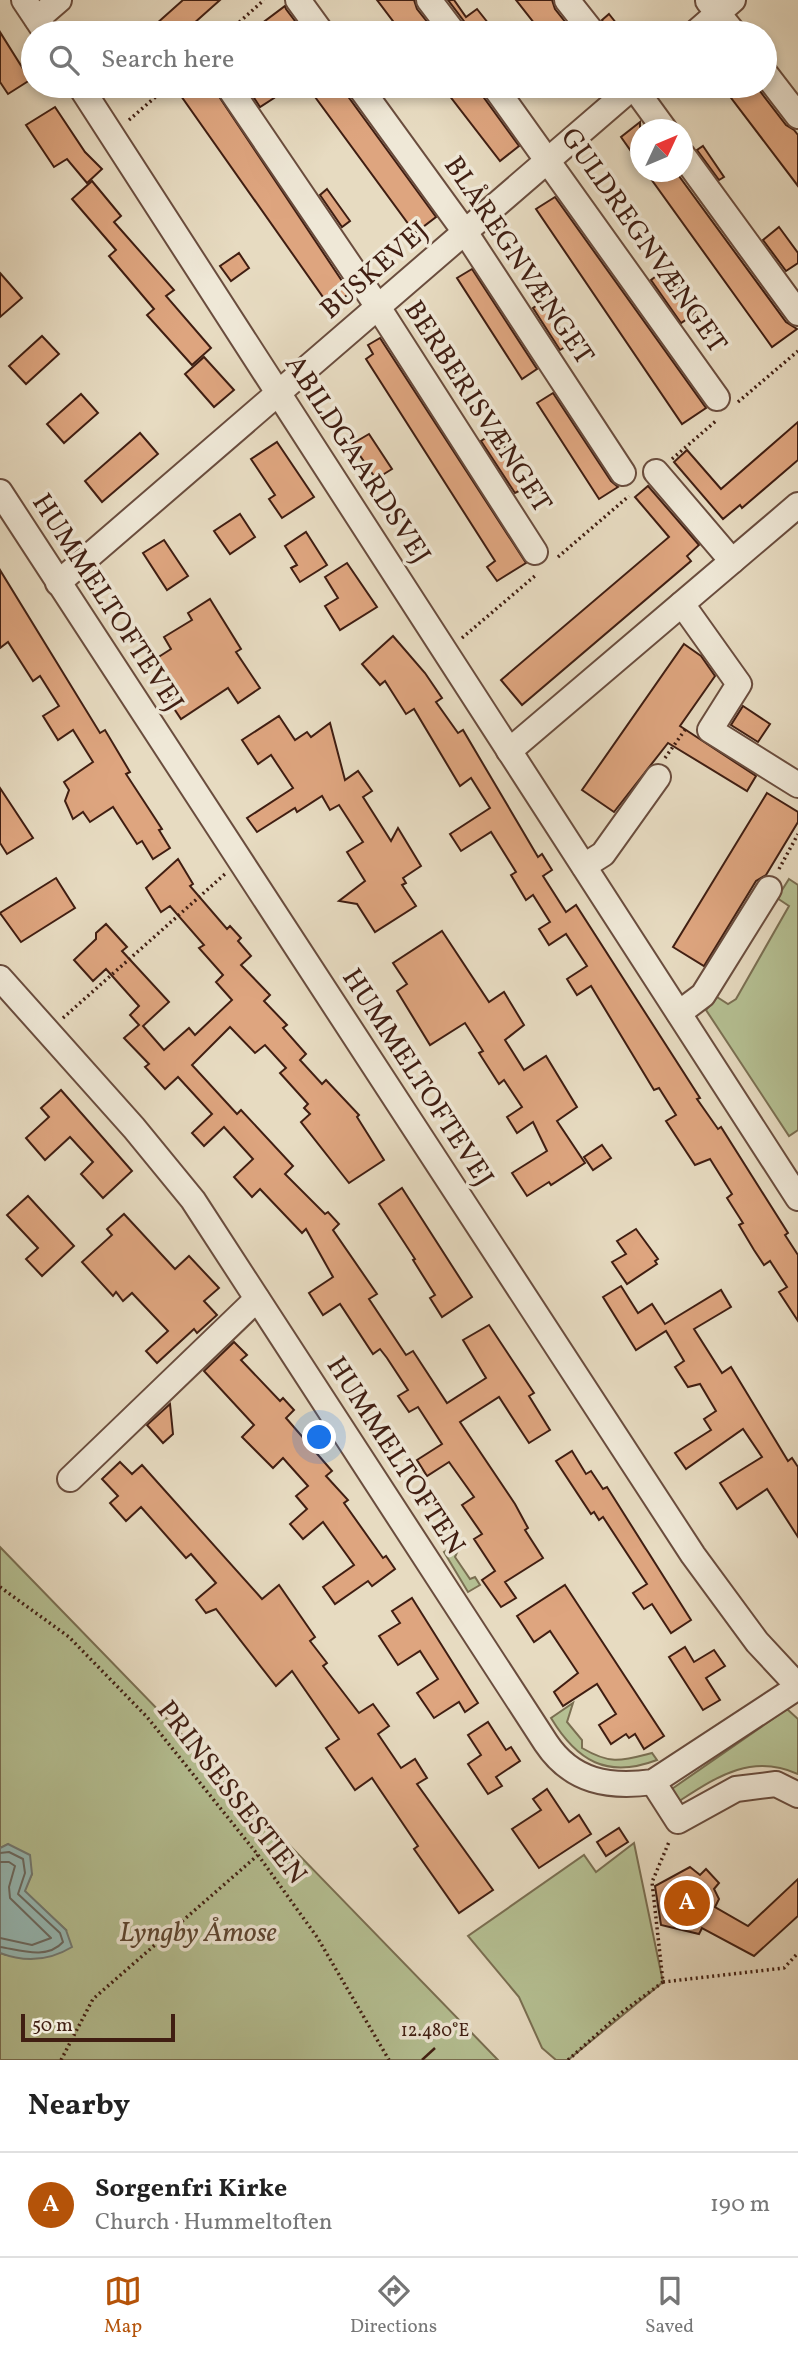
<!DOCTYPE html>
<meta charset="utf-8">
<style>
:root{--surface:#fff;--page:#f6f6f6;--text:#222;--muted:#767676;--line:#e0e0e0;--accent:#b45309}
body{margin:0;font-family:Vollkorn,serif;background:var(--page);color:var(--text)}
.compass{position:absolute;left:630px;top:119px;width:63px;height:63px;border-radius:50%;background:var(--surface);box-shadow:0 4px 10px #0003;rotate:46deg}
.scale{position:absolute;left:21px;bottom:18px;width:154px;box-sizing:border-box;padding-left:7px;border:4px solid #401e12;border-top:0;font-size:19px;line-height:24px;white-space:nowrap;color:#401e12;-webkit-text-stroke:5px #efe8d7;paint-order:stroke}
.you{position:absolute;left:320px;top:1438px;width:24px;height:24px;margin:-18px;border:5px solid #fff;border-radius:50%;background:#1a73e8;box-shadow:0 0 0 10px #1a73e833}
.badge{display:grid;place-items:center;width:46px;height:46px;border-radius:50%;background:var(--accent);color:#fff;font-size:23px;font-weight:700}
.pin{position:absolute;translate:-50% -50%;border:4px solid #fff;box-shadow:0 2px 7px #0006}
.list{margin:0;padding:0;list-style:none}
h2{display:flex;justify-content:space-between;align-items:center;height:91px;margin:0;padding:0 28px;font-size:30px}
h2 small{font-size:23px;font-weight:400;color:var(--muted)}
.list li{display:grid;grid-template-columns:46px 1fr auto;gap:21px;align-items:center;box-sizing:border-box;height:105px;padding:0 28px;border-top:2px solid var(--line)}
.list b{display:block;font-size:26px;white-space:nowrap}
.list p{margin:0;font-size:23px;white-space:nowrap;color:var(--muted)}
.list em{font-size:23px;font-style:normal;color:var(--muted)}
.icon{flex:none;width:38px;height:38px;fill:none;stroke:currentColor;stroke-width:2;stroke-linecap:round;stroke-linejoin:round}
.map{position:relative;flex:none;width:798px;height:2060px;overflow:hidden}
.search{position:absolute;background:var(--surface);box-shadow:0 4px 10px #0003;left:21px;right:21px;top:21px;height:77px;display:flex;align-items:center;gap:18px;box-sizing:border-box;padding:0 24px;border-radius:38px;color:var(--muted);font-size:26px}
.sheet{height:196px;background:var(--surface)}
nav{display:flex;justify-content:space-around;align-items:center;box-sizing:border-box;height:98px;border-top:2px solid var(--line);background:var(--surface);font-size:19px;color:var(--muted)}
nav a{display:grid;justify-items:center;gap:4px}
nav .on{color:var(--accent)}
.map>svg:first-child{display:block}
.green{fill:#b5c093;stroke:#7a6f52;stroke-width:2}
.water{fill:#97bbb7;stroke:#747c75;stroke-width:2}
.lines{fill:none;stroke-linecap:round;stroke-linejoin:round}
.shore{stroke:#6c6c64;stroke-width:2}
.building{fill:#dea57f;stroke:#401e12;stroke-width:2}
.minor-casing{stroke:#6a4d3e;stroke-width:28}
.path{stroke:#401e12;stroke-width:3.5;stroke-dasharray:2 3.5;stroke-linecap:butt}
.minor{stroke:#efe8d7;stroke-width:24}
.ticks{fill:none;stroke:#401e12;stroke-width:2.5}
.labels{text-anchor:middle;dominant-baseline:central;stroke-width:7;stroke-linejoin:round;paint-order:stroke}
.street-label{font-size:28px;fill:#401e12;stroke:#efe8d7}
.park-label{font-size:28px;font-style:italic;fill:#5d4632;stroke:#efe8d7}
.ticks-label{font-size:18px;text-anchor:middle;fill:#401e12;stroke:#efe8d7;stroke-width:7;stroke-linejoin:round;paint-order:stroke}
</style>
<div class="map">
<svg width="798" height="2060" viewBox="0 0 798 2060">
<rect width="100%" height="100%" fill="#e7dbc1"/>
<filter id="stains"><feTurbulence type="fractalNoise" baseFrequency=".00286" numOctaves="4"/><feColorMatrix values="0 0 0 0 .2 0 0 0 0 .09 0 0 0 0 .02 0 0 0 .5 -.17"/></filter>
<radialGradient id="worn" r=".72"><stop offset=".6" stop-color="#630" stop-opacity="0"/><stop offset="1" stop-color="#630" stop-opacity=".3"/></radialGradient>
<!-- green -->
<g class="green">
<path d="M789,879L798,885V1130L789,1136L706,1010L717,997L728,1004L736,999L789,906L777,898Z"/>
<path d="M457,1543L459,1548L455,1557L470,1579L475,1577L480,1585L468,1592L444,1552Z"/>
<path d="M0,1547L498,2060H0V1953L6,1955L66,1930L24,1891L32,1874L8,1844L0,1848Z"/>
<path d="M573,1703L567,1722L582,1740V1748C611,1765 621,1761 652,1753L657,1760C607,1779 577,1761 551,1718Z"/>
<path d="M787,1709L798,1719V1774C749,1752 714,1779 673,1805L666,1793Z"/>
<path d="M634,1843L663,1982L568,2060H556L542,2048L519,1997L468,1936L584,1855L596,1872Z"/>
</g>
<!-- water -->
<path class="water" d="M8,1844L30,1855L32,1874L25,1891L66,1930L72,1947C49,1961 26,1963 0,1953V1848Z"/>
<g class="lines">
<!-- shore -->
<g class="shore">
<path d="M0,1853L9,1852L23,1859L25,1873L18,1894L60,1933L63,1942C47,1960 20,1950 0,1947"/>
<path d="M0,1862H9L15,1866L9,1887L10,1898L51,1938L32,1945L0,1938"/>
</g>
</g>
<!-- building -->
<g class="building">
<path d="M183,0H220L183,33H146Z"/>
<path d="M377,0H414L417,9L436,33H402Z"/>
<path d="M448,0H454L466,17L477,9L496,33H469L466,24Z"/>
<path d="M516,0H552L555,9L574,33H542Z"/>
<path d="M285,6L286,9L304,33H268L261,24Z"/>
<path d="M609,14L624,33H608L602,20Z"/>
<path d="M0,32L30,80L8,94L0,82Z"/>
<path d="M174,86H212L350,293L330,307Z"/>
<path d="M255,86H265L274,98L260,107L249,90Z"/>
<path d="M307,86H344L347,95L436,217L415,233Z"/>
<path d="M442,86H479L482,95L519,146L500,161Z"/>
<path d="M722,86H756L786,125L794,130L798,135V186Z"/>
<path d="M55,107L85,152L102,169L87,183L67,159L54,167L26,125Z"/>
<path d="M640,122V164L621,137Z"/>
<path d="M703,146L724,177L719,180L697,150Z"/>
<path d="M646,172H676L786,322L797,329L772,347Z"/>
<path d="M92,181L121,216L114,222L174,290L166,296L211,348L192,365L147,315L154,309L109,256L116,250L72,199Z"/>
<path d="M327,189L350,221L342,227L320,195Z"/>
<path d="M555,197L706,408L682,424L536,209Z"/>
<path d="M779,227L798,253V263L786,271L763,240Z"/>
<path d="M239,253L249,268L231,281L220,266Z"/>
<path d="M472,269L537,369L522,379L457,278Z"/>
<path d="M666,269L696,313L681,323L651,280Z"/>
<path d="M0,273L22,298L0,317Z"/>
<path d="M543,301L570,344L560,350L533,308Z"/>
<path d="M42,336L59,354L26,384L9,366Z"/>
<path d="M380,338L526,563L497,581L487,567L495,561L366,359L373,354L368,345Z"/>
<path d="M204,357L234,390L214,407L185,374Z"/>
<path d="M553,393L611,481L618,487L599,499L537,403Z"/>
<path d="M81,394L98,413L64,443L47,424Z"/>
<path d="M798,422V460L742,508L740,505L723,519L674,462L687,450L721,489Z"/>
<path d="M495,432L517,466L512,469L523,489L515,493L481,441Z"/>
<path d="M140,433L158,454L102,502L85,481Z"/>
<path d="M369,434L392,469L376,479L352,444Z"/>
<path d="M277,442L314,497L282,518L269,499L275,495L251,459Z"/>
<path d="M648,486L699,545L687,556L691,561L522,705L501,680L669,537L635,497Z"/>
<path d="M240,514L255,537L230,554L214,531Z"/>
<path d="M306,532L327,565L300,582L291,568L297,565L285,546Z"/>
<path d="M164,540L188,576L167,590L143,553Z"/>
<path d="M347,563L377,607L340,630L325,606L338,598L325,577Z"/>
<path d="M0,570L100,733L105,730L130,772L126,774L162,829L159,830L170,848L153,859L142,841L137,844L113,807L90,822L83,812L73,819L65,801L69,790L64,782L93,762L73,730L58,740L43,716L59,706L40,676L33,681L8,642L0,648Z"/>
<path d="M210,599L241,649L236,652L260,688L238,703L228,688L181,719L169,701L181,694L157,658L171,649L164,637L192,620L188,613Z"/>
<path d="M393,636L425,673L442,698L436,702L458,733L463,730L538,857L542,854L552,870L543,876L566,912L576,905L700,1098L697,1099L718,1129L721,1127L788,1233L785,1235L798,1255V1321L779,1292L787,1287L770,1261L764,1265L754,1250L739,1225L743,1223L727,1198L732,1194L710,1159L695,1165L666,1121L676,1115L659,1088L654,1090L591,986L577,995L567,979L587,966L566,934L549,945L539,929L550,922L533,895L526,900L511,875L516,872L491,832L461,851L450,834L490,808L471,778L460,786L414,709L406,714L385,681L380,685L362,664Z"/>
<path d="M684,644L701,656L715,676L680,726L756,776L747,791L668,743L614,812L582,790Z"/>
<path d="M743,706L770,724L758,742L731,725Z"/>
<path d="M279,716L295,740L307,732L311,737L330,723L345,780L358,771L372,791L363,797L391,841L398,828L421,866L403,878L406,883L402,885L416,906L375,932L357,904L339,901L365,881L347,852L363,842L339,805L330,810L322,796L297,812L295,808L257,832L247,818L293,788L271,755L258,764L242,740Z"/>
<path d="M0,788L33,838L7,854L0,843Z"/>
<path d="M767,793L798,812V822L766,875L756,881L704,966L673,947Z"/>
<path d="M178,859L193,884L190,886L227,929L230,926L241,938L238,941L251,956L241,965L270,995L264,1001L287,1025L283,1028L306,1054L300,1060L322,1084L326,1080L359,1115L357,1117L384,1160L349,1183L301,1122L310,1114L304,1108L308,1104L280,1073L286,1068L265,1045L255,1053L230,1027L192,1065L237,1114L241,1110L293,1166L285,1174L325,1214L328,1212L339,1224L333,1230L377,1294L369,1299L406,1355L413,1351L447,1403L486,1378L463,1340L489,1325L534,1393L529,1396L550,1430L529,1443L499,1397L460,1422L515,1504L528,1528L525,1530L543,1558L505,1582L516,1598L501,1607L482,1580L495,1571L474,1539L482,1534L462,1505L474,1497L449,1462L427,1476L417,1460L442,1444L418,1407L409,1412L398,1396L408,1390L387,1358L380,1349L373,1354L340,1304L323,1315L309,1293L333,1277L306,1229L302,1233L260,1189L252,1197L234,1177L253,1159L224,1127L204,1146L192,1133L212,1114L178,1077L165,1089L145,1067L149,1064L124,1038L139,1025L130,1015L139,1006L106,969L93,981L74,960L96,939V933L106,924L127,947L122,951L169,1002L143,1026L164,1050L189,1028L195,1035L232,1000L216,982L223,975L199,948L204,945L170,906L161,912L146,888Z"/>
<path d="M56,878L75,908L21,942L0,913Z"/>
<path d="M442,931L489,1002L504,992L524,1025L505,1040L524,1070L546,1056L577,1107L557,1121L585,1163L551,1185L549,1182L527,1196L512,1173L547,1151L533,1122L517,1133L507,1117L522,1107L504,1080L499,1084L479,1053L483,1051L465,1023L430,1045L397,991L407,984L393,963Z"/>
<path d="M61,1090L132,1171L103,1198L81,1174L93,1162L70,1137L45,1160L26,1138L49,1117L41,1108Z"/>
<path d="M602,1145L611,1158L593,1170L584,1157Z"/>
<path d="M402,1188L472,1297L442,1317L430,1298L435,1295L413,1260L415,1259L379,1204Z"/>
<path d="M28,1196L74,1246L42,1276L26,1259L38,1248L7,1215Z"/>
<path d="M124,1214L175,1269L189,1256L219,1288L204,1301L217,1315L197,1333L194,1329L157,1363L146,1351L168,1331L132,1293L123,1301L116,1292L113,1296L82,1262L112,1235L107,1229Z"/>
<path d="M636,1229L658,1259L655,1261L657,1264L627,1284L612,1262L626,1254L617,1241Z"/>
<path d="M621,1286L638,1313L652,1304L665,1324L721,1290L731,1307L694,1329L722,1373L731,1367L788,1461L792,1458L798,1467V1537L767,1489L737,1509L720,1483L762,1457L743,1429L686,1469L675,1453L711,1430L704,1419L716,1411L700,1384L688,1387L675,1367L684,1361L666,1331L636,1350L603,1297Z"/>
<path d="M234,1342L247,1355L241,1360L280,1401L283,1398L294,1410L286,1418L332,1471L326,1476L348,1500L344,1503L383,1558L386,1556L395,1569L372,1586L368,1581L335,1604L323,1587L354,1565L323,1522L303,1539L290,1524L307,1509L296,1496L308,1486L283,1458L273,1468L242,1437L254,1425L204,1371Z"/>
<path d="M170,1404L173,1434L163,1443L147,1425Z"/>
<path d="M572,1451L586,1474L591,1471L603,1489L607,1487L691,1620L671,1633L652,1604L644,1609L633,1593L647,1584L603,1517L599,1520L594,1512L591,1514L556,1461Z"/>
<path d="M120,1462L132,1474L142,1465L262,1599L279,1585L315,1637L310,1641L327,1663L323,1666L359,1713L373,1704L389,1726L378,1734L401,1768L415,1759L427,1778L417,1784L493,1890L459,1913L414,1849L418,1846L372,1778L355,1790L326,1748L339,1739L292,1671L276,1686L216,1609L206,1613L196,1600L216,1583L191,1554L186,1558L141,1507L126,1521L110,1503L118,1496L102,1479Z"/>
<path d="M565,1585L664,1736L644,1749L635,1734L629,1738L626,1734L611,1744L599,1725L616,1714L597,1684L563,1706L554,1692L578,1673L550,1631L534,1642L517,1616Z"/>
<path d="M412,1598L478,1703L465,1712L459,1702L434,1718L417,1693L438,1679L420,1651L398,1665L379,1636L400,1623L392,1611Z"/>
<path d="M685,1647L694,1662L714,1650L725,1666L706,1678L720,1700L703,1710L669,1657Z"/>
<path d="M488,1722L506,1750L511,1747L520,1761L496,1777L502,1786L488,1794L468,1764L481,1755L468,1735Z"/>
<path d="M547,1789L569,1822L579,1815L591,1834L539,1868L512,1829L541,1810L533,1799Z"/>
<path d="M619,1828L628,1842L606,1856L597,1842Z"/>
<path d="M690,1867L700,1875L706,1869L719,1883L714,1889L719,1899L715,1907L748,1926L798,1879V1916L754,1956L702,1928L699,1934L661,1925L655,1886Z"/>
</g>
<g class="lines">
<defs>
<g id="minor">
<path d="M24,0L46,33"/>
<path d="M298,0L322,33"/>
<path d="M429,0L454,33"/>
<path d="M567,0L593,33"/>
<path d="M708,1L734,33"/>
<path d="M37,19L59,0"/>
<path d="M695,33L733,0"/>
<path d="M765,73L798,116"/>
<path d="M80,86L798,1198"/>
<path d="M228,86L378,307L535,552"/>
<path d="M359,86L465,232L623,473"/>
<path d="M494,86L717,398"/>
<path d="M633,86L665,130"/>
<path d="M682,154L798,313"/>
<path d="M656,472L732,561"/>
<path d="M0,492L693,1555L757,1642L798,1686"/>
<path d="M58,583L634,86"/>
<path d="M682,604L739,684L710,730L798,785"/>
<path d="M509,751L798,505"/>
<path d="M584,866L603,854L658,777"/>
<path d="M0,978L134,1128L193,1200L546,1743C572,1782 609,1788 653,1782L798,1687"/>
<path d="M679,1013L703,995L769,889"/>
<path d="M70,1479L257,1299"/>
<path d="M653,1782L678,1821L736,1789L776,1784L798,1795"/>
</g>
</defs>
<!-- minor casing -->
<use href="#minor" class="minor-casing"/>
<!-- path -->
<g class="path">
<path d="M227,33L264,0"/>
<path d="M129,120L168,86"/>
<path d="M738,402L798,351"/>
<path d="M672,459L717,420"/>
<path d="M558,557L629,496"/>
<path d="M462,638L536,575"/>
<path d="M665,758L687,727"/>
<path d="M779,869L798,834"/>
<path d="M63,1018L225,874"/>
<path d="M0,1587L69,1637L147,1717L258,1855L317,1937L389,2060"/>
<path d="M663,1982L784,1968L798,1953"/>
<path d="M61,2060L93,1999L258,1855"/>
<path d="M568,2060L621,2013L663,1982L652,1882L669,1842"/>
</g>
<!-- minor -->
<use href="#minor" class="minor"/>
</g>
<!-- ticks -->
<path class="ticks" d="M422,2060L435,2048"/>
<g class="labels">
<!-- street labels -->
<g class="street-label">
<text transform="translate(643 241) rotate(55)">GULDREGNVÆNGET</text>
<text transform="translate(518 261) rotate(56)">BLÅREGNVÆNGET</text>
<text transform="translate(375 271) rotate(-41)">BUSKEVEJ</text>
<text transform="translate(477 407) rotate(57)">BERBERISVÆNGET</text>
<text transform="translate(357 460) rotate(57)">ABILDGAARDSVEJ</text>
<text transform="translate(107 603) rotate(57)">HUMMELTOFTEVEJ</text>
<text transform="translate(417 1078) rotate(57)">HUMMELTOFTEVEJ</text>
<text transform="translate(395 1456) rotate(57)">HUMMELTOFTEN</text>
<text transform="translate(231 1793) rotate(52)">PRINSESSESTIEN</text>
</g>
<!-- park labels -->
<g class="park-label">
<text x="198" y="1933">Lyngby Åmose</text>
</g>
</g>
<g class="ticks-label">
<text x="435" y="2036">12.480°E</text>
</g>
<rect width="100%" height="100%" filter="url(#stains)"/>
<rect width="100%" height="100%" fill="url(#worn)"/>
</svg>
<svg class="compass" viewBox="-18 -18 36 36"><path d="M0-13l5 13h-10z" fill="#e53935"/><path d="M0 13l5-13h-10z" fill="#767676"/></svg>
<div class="scale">50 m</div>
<div class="you"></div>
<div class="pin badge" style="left:687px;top:1903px">A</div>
<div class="search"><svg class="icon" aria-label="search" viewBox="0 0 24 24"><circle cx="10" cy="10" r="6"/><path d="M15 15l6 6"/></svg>Search here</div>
</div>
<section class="sheet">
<h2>Nearby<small></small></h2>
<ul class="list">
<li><span class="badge">A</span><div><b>Sorgenfri Kirke</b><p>Church · Hummeltoften</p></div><em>190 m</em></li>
</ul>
</section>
<nav>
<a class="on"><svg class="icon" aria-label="map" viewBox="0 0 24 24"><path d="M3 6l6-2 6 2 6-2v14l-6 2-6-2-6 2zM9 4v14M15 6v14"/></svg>Map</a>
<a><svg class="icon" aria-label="directions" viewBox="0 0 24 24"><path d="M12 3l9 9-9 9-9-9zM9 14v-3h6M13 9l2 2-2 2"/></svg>Directions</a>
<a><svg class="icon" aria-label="saved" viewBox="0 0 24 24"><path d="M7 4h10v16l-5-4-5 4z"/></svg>Saved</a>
</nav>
